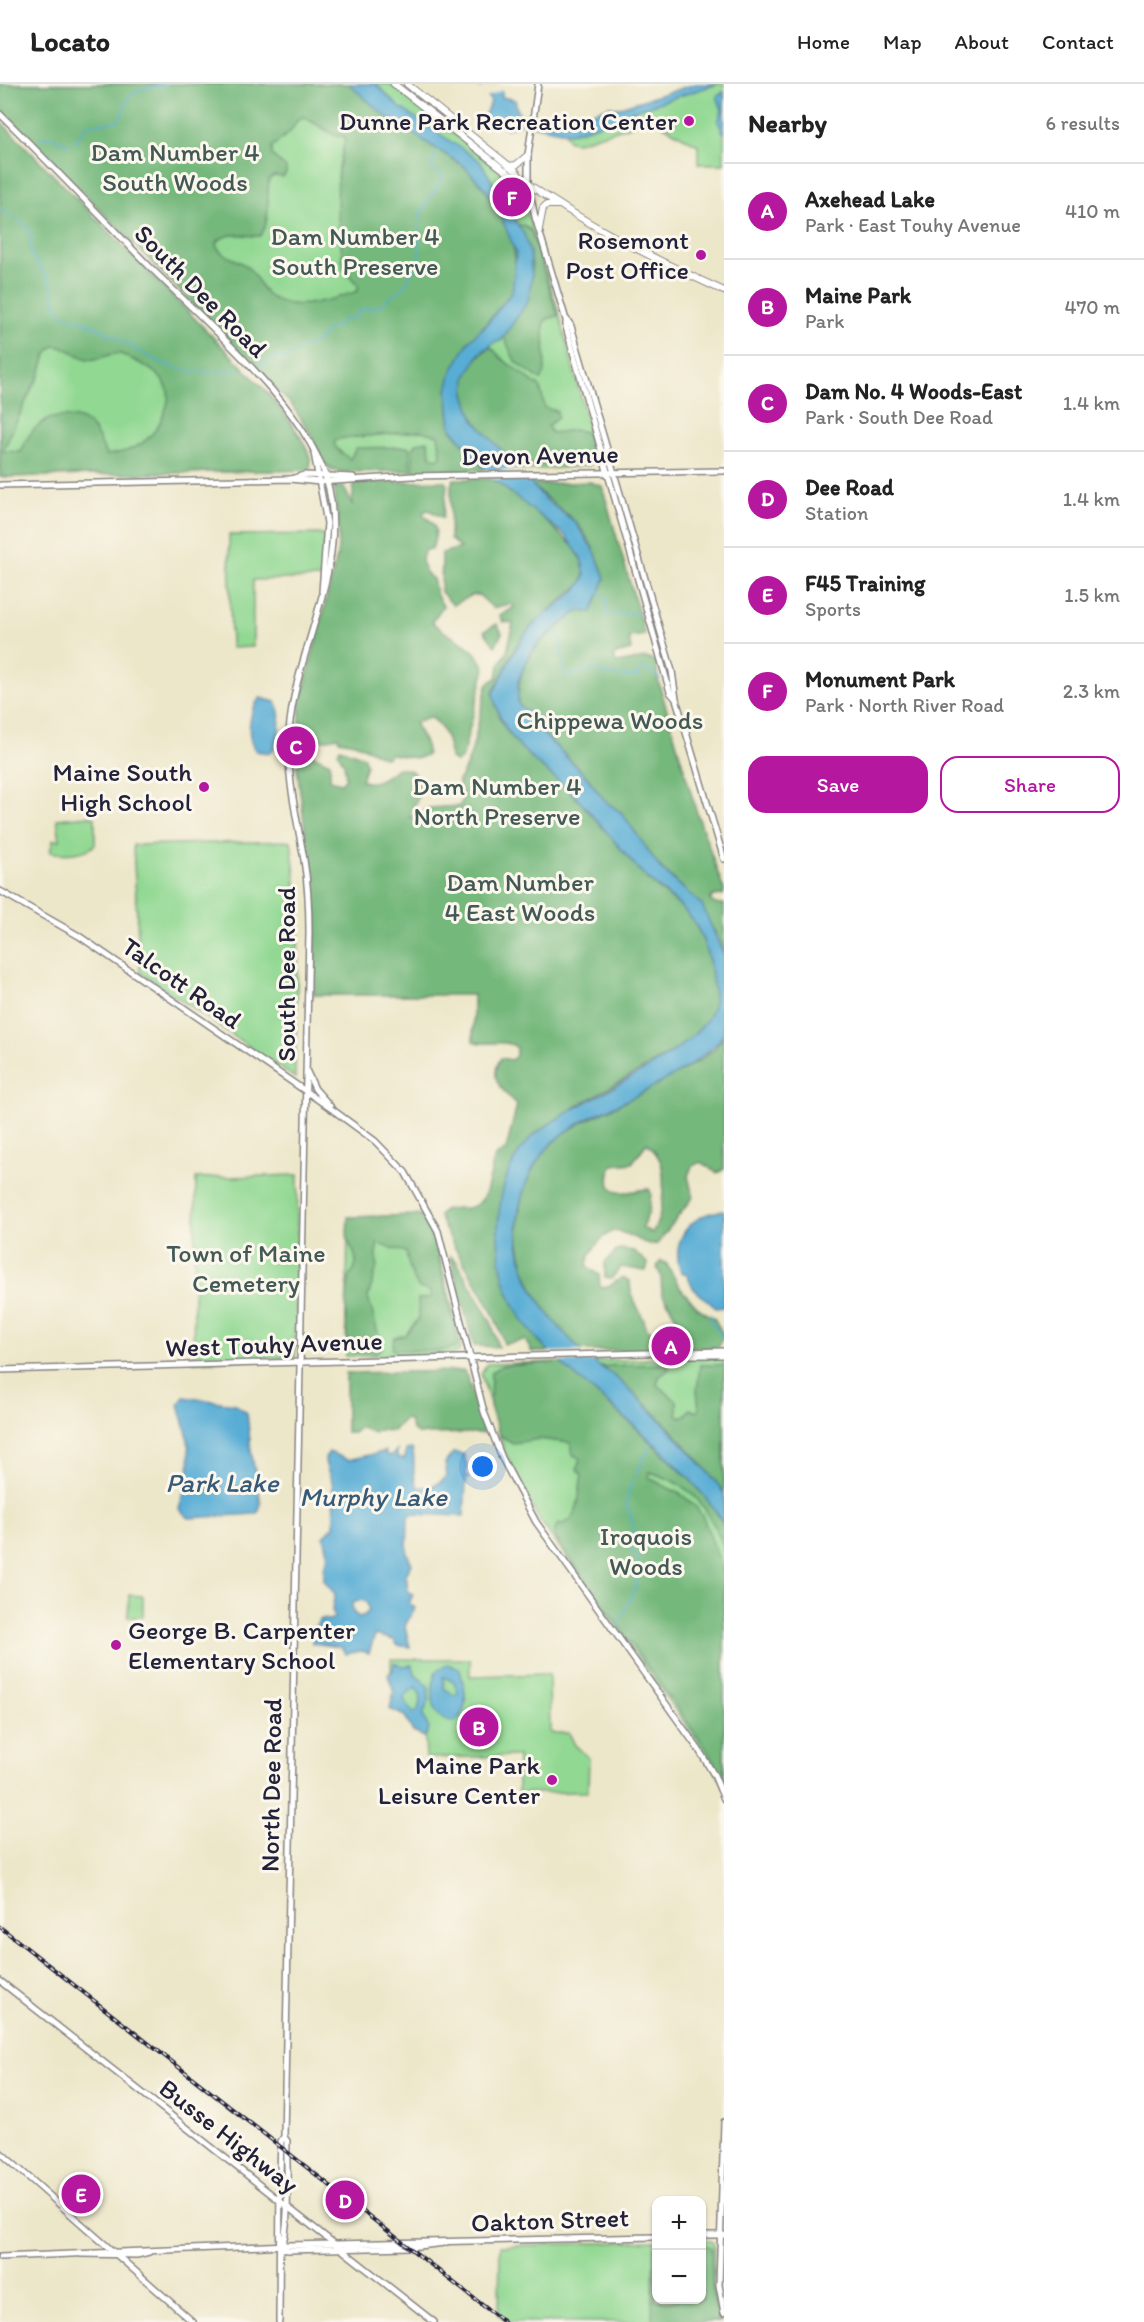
<!DOCTYPE html>
<meta charset="utf-8">
<style>
:root{--surface:#fff;--page:#f6f6f6;--text:#222;--muted:#767676;--line:#e0e0e0;--accent:#b5179e}
body{margin:0;font-family:Itim,sans-serif;background:var(--page);color:var(--text)}
.controls{position:absolute;right:18px;bottom:18px;display:grid;overflow:hidden;border-radius:12px;box-shadow:0 2px 4px #0004}
.controls button{width:54px;height:54px;display:grid;place-items:center;padding:0;border:0;border-bottom:2px solid var(--line);background:var(--surface);color:var(--text);font:30px sans-serif}
.you{position:absolute;left:483px;top:1383px;width:21px;height:21px;margin:-15px;border:4px solid #fff;border-radius:50%;background:#1a73e8;box-shadow:0 0 0 9px #1a73e833}
.badge{display:grid;place-items:center;width:39px;height:39px;border-radius:50%;background:var(--accent);color:#fff;font-size:20px;font-weight:700}
.pin{position:absolute;translate:-50% -50%;border:3px solid #fff;box-shadow:0 2px 6px #0006}
.list{margin:0;padding:0;list-style:none}
h2{display:flex;justify-content:space-between;align-items:center;height:78px;margin:0;padding:0 24px;font-size:26px}
h2 small{font-size:20px;font-weight:400;color:var(--muted)}
.list li{display:grid;grid-template-columns:39px 1fr auto;gap:18px;align-items:center;box-sizing:border-box;height:96px;padding:0 24px;border-top:2px solid var(--line)}
.list b{display:block;font-size:22px;white-space:nowrap}
.list p{margin:0;font-size:20px;white-space:nowrap;color:var(--muted)}
.list em{font-size:20px;font-style:normal;color:var(--muted)}
.actions{display:flex;gap:12px;padding:18px 24px}
.actions a{flex:1;padding:14px 0;border:2px solid var(--accent);border-radius:18px;text-align:center;font-size:21px;color:var(--accent)}
.actions .main{background:var(--accent);color:#fff}
.map{position:relative;flex:none;width:724px;height:2238px;overflow:hidden}
header{display:flex;align-items:center;gap:36px;box-sizing:border-box;height:84px;padding:0 30px;background:var(--surface);border-bottom:2px solid var(--line)}
header strong{font-size:28px}
nav{display:flex;gap:33px;margin-inline-start:auto;font-size:21px}
main{display:flex}
aside{flex:1;background:var(--surface)}
.map>svg:first-child{display:block}
.green{fill:#91d892;stroke:#5a7d66;stroke-width:1.5}
.forest{fill:#74b87c;stroke:#4b6d5c;stroke-width:1.5;fill-rule:evenodd}
.water{fill:#59add5;stroke:#3e6888;stroke-width:1.5;fill-rule:evenodd}
.pier{fill:#ede7ca}
.lines{fill:none;stroke-linecap:round;stroke-linejoin:round}
.stream{stroke:#59add5;stroke-width:1.5}
.secondary-casing{stroke:#888482;stroke-width:8}
.primary-casing{stroke:#888482;stroke-width:8}
.secondary{stroke:#fff;stroke-width:5}
.primary{stroke:#fff;stroke-width:6}
.rail-casing{stroke:#22223b;stroke-width:4}
.rail{stroke:#fbf7ec;stroke-width:1.5;stroke-dasharray:4.5;stroke-linecap:butt}
.poi-dot{fill:#b5179e;stroke:#fbf7ec;stroke-width:2}
.labels{text-anchor:middle;dominant-baseline:central;stroke-width:6;stroke-linejoin:round;paint-order:stroke}
.poi-label{font-size:26px;fill:#22223b;stroke:#fbf7ec;text-anchor:end}
.park-label{font-size:26px;fill:#435955;stroke:#fbf7ec}
.street-label{font-size:26px;fill:#22223b;stroke:#fbf7ec}
.water-label{font-size:27px;font-style:italic;fill:#385a79;stroke:#fbf7ec}
</style>
<header>
<strong>Locato</strong>
<nav><a>Home</a><a>Map</a><a>About</a><a>Contact</a></nav>
</header>
<main>
<div class="map">
<svg width="724" height="2238" viewBox="0 0 724 2238">
<rect width="100%" height="100%" fill="#fbf7ec"/>
<filter id="ink" filterUnits="userSpaceOnUse"><feTurbulence type="fractalNoise" baseFrequency=".0167" numOctaves="2"/><feDisplacementMap in="SourceGraphic" scale="12" xChannelSelector="R" yChannelSelector="G"/><feConvolveMatrix kernelMatrix="1 2 1 2 8 2 1 2 1" color-interpolation-filters="sRGB"/></filter>
<filter id="wash" filterUnits="userSpaceOnUse"><feTurbulence type="fractalNoise" baseFrequency=".008" numOctaves="4" result="noise"/><feDisplacementMap in="SourceGraphic" scale="24" xChannelSelector="R" yChannelSelector="G"/><feGaussianBlur stdDeviation="1.35" result="paint"/><feColorMatrix in="noise" values="0 0 0 0 0 0 0 0 0 0 0 0 0 0 0 0 0 1.4 0 .05"/><feComposite in="paint" operator="in"/></filter>
<g filter="url(#wash)">
<rect width="100%" height="100%" fill="#ede7ca"/>
<!-- green -->
<g class="green">
<path d="M0,0H389L401,7L519,103L558,225L595,367L594,378L588,382L529,386L330,387L310,349L292,321L0,24Z"/>
<path d="M717,0H724V80H698V61L644,31L642,33L632,27Z"/>
<path d="M625,29L637,36L633,41L578,58L569,57L564,48H575L625,33Z"/>
<path d="M0,37L264,305C276,319 319,369 309,386L0,393Z"/>
<path d="M325,450L321,494L253,496V563L231,564L229,451Z"/>
<path d="M89,732L95,734V761C85,770 63,771 50,768L53,756H60L57,735Z"/>
<path d="M291,757L299,824L295,994L140,888L133,761Z"/>
<path d="M298,1091L295,1273L193,1278L196,1094Z"/>
<path d="M425,1130L440,1173L461,1257L460,1266L454,1270L346,1272L348,1135H423L419,1131Z"/>
<path d="M724,1273V1704L718,1690L695,1654L537,1432L504,1366L481,1290L487,1280Z"/>
<path d="M129,1511L143,1512V1533H128Z"/>
<path d="M391,1575H470V1592L549,1590L550,1649H569L575,1661L589,1674L588,1708L518,1709V1672L426,1674L425,1653L413,1648L405,1632L390,1625L394,1608L388,1591L391,1587Z"/>
<path d="M702,2156L712,2157L714,2161C714,2187 712,2214 721,2238H508L499,2231L500,2162L656,2157V2216H702Z"/>
</g>
<!-- forest -->
<g class="forest">
<path d="M0,0H349L385,32L464,82L486,106L512,155L516,184L512,208L478,249L447,306L451,345L485,386L413,387V365L417,359L428,357L431,373L437,375L441,372L438,351L421,347L337,355L334,359L337,365L350,375L356,364L407,363L410,364V387L341,388L324,380L310,349L292,321L0,24ZM304,33L336,52H344L345,55L338,88L337,126L344,186L358,201V207C332,215 291,231 267,210C258,202 257,189 245,181C237,175 218,171 216,160C225,146 245,152 260,152C272,136 266,113 269,95L274,92L283,93L286,89V84L272,71V63L291,47L298,35Z"/>
<path d="M0,37L264,305C276,319 319,369 309,386L0,393ZM54,262C68,262 75,272 88,275C101,278 110,266 123,271C138,278 161,288 167,304C170,312 168,319 165,327C155,355 136,368 106,371C103,363 99,353 94,346C82,329 54,329 39,341C30,347 25,358 21,368L3,367L33,302C45,290 40,272 54,262Z"/>
<path d="M519,141H524L531,147L558,232L547,235L544,239L545,288L541,296L515,277L504,253C530,212 544,189 519,141Z"/>
<path d="M491,263L501,274L540,303L545,324L557,327L558,333L548,342L551,349L574,346L587,348L593,371L591,378L519,382L522,386H518C495,360 451,324 469,286C475,275 480,269 491,263Z"/>
<path d="M534,394L539,400L590,398L602,402L645,551L629,553L631,566L613,571L616,579L646,574L656,577L658,596L696,726L724,806L723,811L713,812L710,816L715,820H724V871L718,852L682,803L655,778L622,729L606,718L586,692L542,648L538,638L518,621C516,574 541,557 573,531C577,527 582,527 585,525C595,518 602,505 605,494C598,473 588,448 570,433C553,418 543,414 528,395Z"/>
<path d="M454,395H493L535,427L575,464L585,482L583,498L533,540L515,564L493,609C493,615 496,617 498,621C499,626 497,630 500,635C514,664 545,684 568,706C597,733 619,766 647,794C662,810 685,822 696,841C706,859 718,904 714,925C710,943 693,955 678,964C639,991 537,1035 517,1072C508,1089 503,1109 501,1128C493,1193 511,1220 550,1268H532L525,1256L504,1260C492,1213 457,1177 439,1132L445,1125C450,1127 452,1124 459,1124C491,1127 487,1095 495,1073L506,1066L517,1021C504,1008 487,995 501,974L511,976L516,972V963C504,954 486,963 473,957V911H314L316,831L296,676L311,670L330,679V696L341,699L346,694L344,679L338,669L340,664L364,673L366,681L361,696C374,703 387,692 398,684L412,687C429,712 412,716 410,734L429,724L460,722L463,713L458,697C476,672 478,629 488,599L497,594L499,581L507,568L513,539L503,538L500,532L513,524V521L509,520L493,524L479,511H472L453,521L441,508L442,469L460,464L450,455L451,401Z"/>
<path d="M444,397L447,401L443,434L429,426L423,428L424,432C439,441 437,449 432,465L425,466C419,477 423,488 433,495L437,512L443,522L432,538C451,557 473,557 485,584L462,674L456,678L450,674C450,660 443,640 430,633L416,638C417,651 428,656 427,671C414,677 403,671 390,670L386,674L355,659L339,656L338,653L313,658V661L300,665L297,656L300,649V620L337,473L339,449L334,405L336,403H344L352,420L354,399Z"/>
<path d="M497,540L502,549L495,562L484,547Z"/>
<path d="M723,952L724,1085L717,1089L701,1078L692,1082L688,1092L693,1113L657,1160C641,1162 629,1147 613,1147C601,1153 588,1168 587,1182L599,1191L600,1203H608L622,1193L630,1197L631,1210L644,1236L646,1245L667,1254L669,1266L582,1267C536,1224 506,1173 523,1109C528,1092 535,1073 549,1061C568,1044 593,1033 616,1022C644,1008 673,992 700,976L715,964ZM647,1059C652,1064 659,1073 661,1079C666,1097 663,1133 652,1149L642,1143L649,1128L651,1109L649,1105C631,1105 600,1122 612,1081L632,1079Z"/>
<path d="M419,1131L424,1135L437,1169L458,1258L457,1263L440,1267L392,1266L394,1254L405,1251L419,1234L418,1215L430,1214V1207L419,1204C411,1193 408,1181 406,1168L377,1160V1183L368,1213L382,1264L377,1268H353C342,1254 346,1212 349,1195C350,1188 356,1186 356,1178C356,1169 351,1164 348,1156C346,1150 348,1140 348,1133Z"/>
<path d="M619,1165L634,1167L648,1180L646,1187L621,1183L611,1195L605,1194V1178Z"/>
<path d="M450,1172L457,1178L492,1240L498,1263L474,1262Z"/>
<path d="M661,1177L666,1179L681,1205L698,1224L714,1234L723,1250L719,1263L682,1265C680,1242 676,1229 662,1210L661,1192L657,1183Z"/>
<path d="M560,1278L636,1344L705,1410L724,1440V1463C705,1421 697,1403 650,1388L649,1394L682,1411L696,1423L703,1433L724,1489V1697L706,1664L556,1455L554,1449L557,1441C582,1440 578,1407 582,1391L577,1385L580,1374L573,1371L571,1359L539,1355L513,1359L499,1351L490,1322L491,1289L501,1282Z"/>
<path d="M670,1280L668,1286L659,1293L657,1301L677,1317V1330L680,1333L685,1332L690,1325L696,1328L699,1325L697,1306L700,1281H724V1409C692,1365 645,1315 601,1282Z"/>
<path d="M464,1287L468,1295L484,1349L417,1350L412,1345L409,1336L404,1335L393,1347L379,1346L374,1349L360,1343L353,1349H346V1289Z"/>
<path d="M702,2160L711,2163L712,2200L718,2238H652L654,2162H656V2216H702Z"/>
</g>
<!-- water -->
<g class="water">
<path d="M349,0H376L398,22L480,77L525,152L530,169L532,192L528,217L501,257L495,258L479,270L466,293L465,310L474,336L546,416L575,438L595,468L605,494L592,528L578,527L541,556L529,571L518,597V620L536,635L542,649L586,692L606,718L622,729L661,785L702,821L724,871V949C709,978 631,1015 599,1029C559,1048 534,1069 522,1113C503,1181 546,1236 594,1278C602,1285 612,1289 620,1297C653,1327 685,1361 714,1395L724,1409V1440C698,1398 659,1363 622,1331C579,1294 522,1256 505,1199C493,1156 495,1096 525,1060C562,1017 721,969 714,909C712,888 707,859 695,840C683,820 659,806 643,790C616,762 594,729 565,703C531,673 501,655 493,609C507,585 515,558 536,538C550,524 580,510 585,491L581,474L566,452L493,395L451,344L447,306L452,287L469,257L487,240L512,208L516,169L497,123L486,106L464,82L385,32Z"/>
<path d="M479,0H496L502,7V13L515,16L518,29L524,32L572,36L610,22L617,24L695,0H717L626,29V33L570,49L522,39L507,45L500,40L485,39L483,34L491,18L483,3L480,4Z"/>
<path d="M724,8V50L718,38L722,26L717,12Z"/>
<path d="M260,614L276,618C282,630 281,662 269,669L256,667C245,654 249,626 260,614Z"/>
<path d="M724,1127V1223L716,1224L694,1205L686,1190L681,1188C669,1157 691,1128 724,1127Z"/>
<path d="M184,1313L235,1320L247,1329L251,1367L261,1419L259,1427L255,1430L189,1434L179,1425C194,1378 192,1366 179,1320Z"/>
<path d="M412,1365C417,1377 410,1391 418,1403C429,1404 440,1401 447,1391L445,1379L453,1369L463,1370L468,1383L466,1391L469,1393L466,1397L464,1432L412,1430L408,1433L407,1469L412,1480L406,1490L408,1507L413,1510L409,1520L415,1524L405,1542L410,1563L397,1561L394,1556L375,1551L369,1569L361,1567L346,1570L341,1563L312,1559L314,1544L321,1535L329,1536L334,1534L332,1525L335,1510L324,1497V1484L329,1473L324,1452L334,1442C334,1436 333,1400 332,1397C329,1388 325,1384 325,1374L329,1368L348,1376L386,1367L385,1370L391,1372L397,1366V1374L405,1375L406,1366ZM363,1516L367,1519L369,1526L365,1531L359,1533L353,1528L352,1519Z"/>
<path d="M394,1579L404,1582L412,1581L416,1591L429,1603V1616L423,1631L429,1645L425,1653L413,1648L405,1632L390,1625L394,1608L388,1591L393,1586ZM416,1603L421,1613L418,1626L414,1629L405,1618L404,1612Z"/>
<path d="M447,1580L460,1585C464,1603 472,1624 455,1638C429,1637 431,1608 435,1589ZM443,1593L454,1598L458,1608L456,1612L444,1604Z"/>
</g>
<!-- pier -->
<g class="pier">
<path d="M487,0H500L504,5L485,14L478,5Z"/>
<path d="M483,386H522L531,395H492Z"/>
<path d="M586,1267L595,1277L556,1278L547,1268Z"/>
</g>
<g class="lines">
<!-- stream -->
<g class="stream">
<path d="M39,55L49,52L70,61"/>
<path d="M74,59L88,40L115,38L120,35L129,13L139,6L167,0"/>
<path d="M0,124C8,133 23,136 29,146C34,155 29,161 31,169C34,180 45,186 49,196C54,209 53,220 62,231C132,247 156,303 238,285"/>
<path d="M259,280L277,273L288,274C298,261 306,266 316,258C325,250 326,244 339,242L343,235L355,234L360,226L378,223L404,203L419,175L420,130L443,94L431,81L439,65"/>
<path d="M599,507L607,516L606,531L639,529"/>
<path d="M558,546C564,559 560,583 566,592L593,586L608,591L637,593L640,585L645,584L661,595"/>
<path d="M711,1230L710,1235L724,1255"/>
<path d="M618,1541L635,1505L639,1475L631,1466L634,1442L626,1420L630,1402L652,1358"/>
</g>
</g>
</g>
<g filter="url(#ink)">
<g class="lines">
<defs>
<g id="secondary">
<path d="M538,0L528,71V100L535,133L566,236V243L670,608L676,615"/>
<path d="M0,30C49,78 96,128 144,177C201,235 312,326 329,405C347,489 295,566 289,648C286,692 297,734 304,776C308,800 309,824 309,848L284,2053L281,2057L280,2088L279,2238"/>
<path d="M567,236L571,242L672,587L676,615L724,775"/>
<path d="M314,369L327,439L322,508"/>
<path d="M291,395L304,391L353,393"/>
<path d="M0,401L290,395L320,398L412,392L724,387"/>
<path d="M0,807L79,852L333,1026L375,1057L405,1088L438,1147L484,1328L502,1374L536,1438L699,1666L714,1691L724,1715"/>
<path d="M307,988L315,1005L330,1022"/>
<path d="M682,1271H724"/>
<path d="M0,1286L724,1267"/>
<path d="M0,1897L434,2238"/>
<path d="M724,2038L719,2201L724,2229"/>
<path d="M0,2068L193,2238"/>
<path d="M702,2151H724"/>
<path d="M281,2164L288,2166L410,2163L445,2159"/>
<path d="M281,2164C291,2143 286,2083 287,2057L284,2053"/>
<path d="M81,2170L137,2171L149,2168"/>
<path d="M0,2173L288,2161L656,2153"/>
</g>
<g id="primary">
<path d="M394,0L517,96L521,95C584,140 654,175 724,207"/>
<path d="M407,0L517,88L521,95"/>
<path d="M509,82L516,81L528,71"/>
<path d="M539,145L543,124L546,121H559"/>
</g>
</defs>
<!-- secondary casing -->
<use href="#secondary" class="secondary-casing"/>
<!-- primary casing -->
<use href="#primary" class="primary-casing"/>
<!-- secondary -->
<use href="#secondary" class="secondary"/>
<!-- primary -->
<use href="#primary" class="primary"/>
<defs>
<path id="rail" d="M0,1843L504,2238"/>
</defs>
<!-- rail casing -->
<use href="#rail" class="rail-casing"/>
<!-- rail -->
<use href="#rail" class="rail"/>
</g>
</g>
<!-- markers -->
<g class="poi-dot">
<circle cx="689" cy="37" r="6"/>
<circle cx="701" cy="171" r="6"/>
<circle cx="204" cy="703" r="6"/>
<circle cx="116" cy="1561" r="6"/>
<circle cx="552" cy="1696" r="6"/>
</g>
<g class="labels">
<!-- poi labels -->
<g class="poi-label">
<text x="677" y="37">Dunne Park Recreation Center</text>
<text x="689" y="156">Rosemont<tspan x="689" dy="30">Post Office</tspan></text>
<text x="192" y="688">Maine South<tspan x="192" dy="30">High School</tspan></text>
<text x="128" y="1546" text-anchor="start">George B. Carpenter<tspan x="128" dy="30">Elementary School</tspan></text>
<text x="540" y="1681">Maine Park<tspan x="540" dy="30">Leisure Center</tspan></text>
</g>
<!-- park labels -->
<g class="park-label">
<text x="175" y="68">Dam Number 4<tspan x="175" dy="30">South Woods</tspan></text>
<text x="355" y="152">Dam Number 4<tspan x="355" dy="30">South Preserve</tspan></text>
<text x="610" y="636">Chippewa Woods</text>
<text x="497" y="702">Dam Number 4<tspan x="497" dy="30">North Preserve</tspan></text>
<text x="520" y="798">Dam Number<tspan x="520" dy="30">4 East Woods</tspan></text>
<text x="246" y="1169">Town of Maine<tspan x="246" dy="30">Cemetery</tspan></text>
<text x="646" y="1452">Iroquois<tspan x="646" dy="30">Woods</tspan></text>
</g>
<!-- street labels -->
<g class="street-label">
<text transform="translate(201 207) rotate(45)">South Dee Road</text>
<text transform="translate(540 371) rotate(-1)">Devon Avenue</text>
<text transform="translate(286 890) rotate(-90)">South Dee Road</text>
<text transform="translate(182 899) rotate(35)">Talcott Road</text>
<text transform="translate(274 1260) rotate(-2)">West Touhy Avenue</text>
<text transform="translate(271 1701) rotate(-89)">North Dee Road</text>
<text transform="translate(229 2052) rotate(38)">Busse Highway</text>
<text transform="translate(550 2136) rotate(-2)">Oakton Street</text>
</g>
<!-- water labels -->
<g class="water-label">
<text x="222" y="1398">Park Lake</text>
<text x="373" y="1412">Murphy Lake</text>
</g>
</g>
</svg>
<div class="controls">
<button>+</button>
<button>−</button>
</div>
<div class="you"></div>
<div class="pin badge" style="left:671px;top:1262px">A</div>
<div class="pin badge" style="left:479px;top:1643px">B</div>
<div class="pin badge" style="left:296px;top:662px">C</div>
<div class="pin badge" style="left:345px;top:2116px">D</div>
<div class="pin badge" style="left:81px;top:2110px">E</div>
<div class="pin badge" style="left:512px;top:113px">F</div>
</div>
<aside>
<h2>Nearby<small>6 results</small></h2>
<ul class="list">
<li><span class="badge">A</span><div><b>Axehead Lake</b><p>Park · East Touhy Avenue</p></div><em>410 m</em></li>
<li><span class="badge">B</span><div><b>Maine Park</b><p>Park</p></div><em>470 m</em></li>
<li><span class="badge">C</span><div><b>Dam No. 4 Woods-East</b><p>Park · South Dee Road</p></div><em>1.4 km</em></li>
<li><span class="badge">D</span><div><b>Dee Road</b><p>Station</p></div><em>1.4 km</em></li>
<li><span class="badge">E</span><div><b>F45 Training</b><p>Sports</p></div><em>1.5 km</em></li>
<li><span class="badge">F</span><div><b>Monument Park</b><p>Park · North River Road</p></div><em>2.3 km</em></li>
</ul>
<div class="actions"><a class="main">Save</a><a>Share</a></div>
</aside>
</main>
